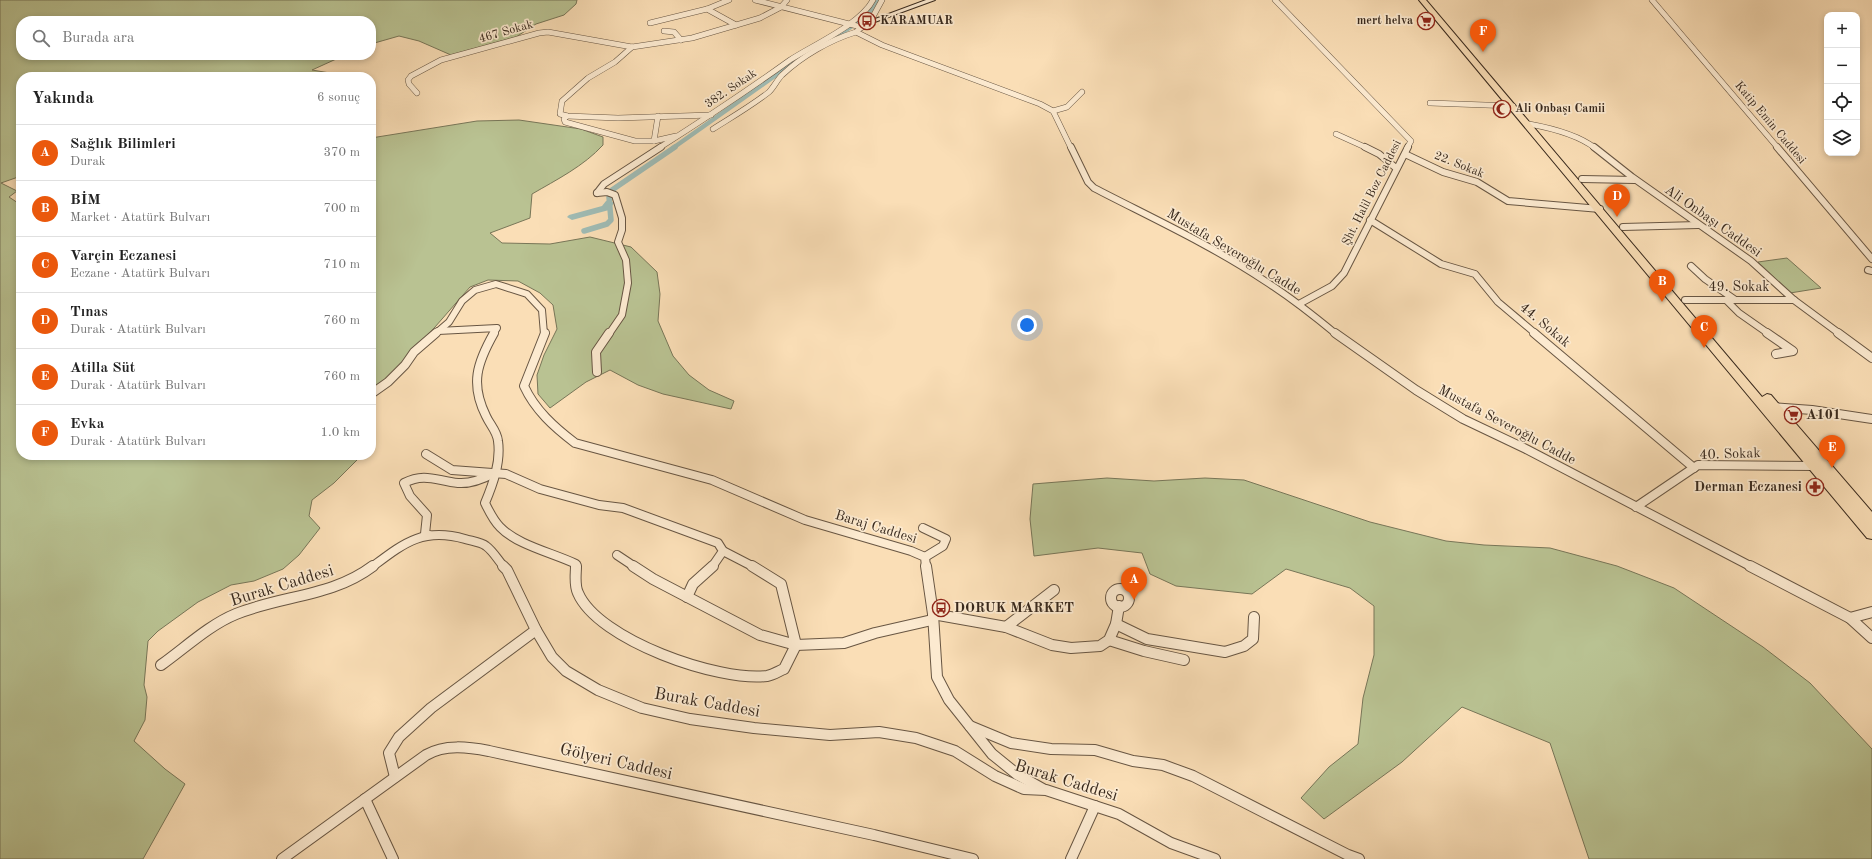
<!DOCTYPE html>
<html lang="tr">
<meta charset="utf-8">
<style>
:root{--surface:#fff;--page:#f2f2f2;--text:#222;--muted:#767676;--line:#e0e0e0;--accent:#ea580c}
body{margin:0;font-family:"Old Standard TT",serif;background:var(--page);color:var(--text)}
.controls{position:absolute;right:12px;top:12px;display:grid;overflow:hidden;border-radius:8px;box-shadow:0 2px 6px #0003}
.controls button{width:36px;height:36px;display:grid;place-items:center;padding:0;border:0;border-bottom:1px solid var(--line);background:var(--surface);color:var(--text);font:20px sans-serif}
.you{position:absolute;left:1027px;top:325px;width:14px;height:14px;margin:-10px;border:3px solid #fff;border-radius:50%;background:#1a73e8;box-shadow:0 0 0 6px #1a73e833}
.badge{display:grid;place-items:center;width:26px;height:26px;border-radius:50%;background:var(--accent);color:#fff;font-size:13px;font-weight:700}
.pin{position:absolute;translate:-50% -33px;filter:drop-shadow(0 1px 2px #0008)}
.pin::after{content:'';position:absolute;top:21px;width:14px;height:12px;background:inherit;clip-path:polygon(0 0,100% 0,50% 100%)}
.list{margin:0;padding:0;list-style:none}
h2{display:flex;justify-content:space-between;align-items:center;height:52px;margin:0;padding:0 16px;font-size:17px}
h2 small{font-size:13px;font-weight:400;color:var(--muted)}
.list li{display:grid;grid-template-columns:26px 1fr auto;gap:12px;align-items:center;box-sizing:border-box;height:56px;padding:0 16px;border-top:1px solid var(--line)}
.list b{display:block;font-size:15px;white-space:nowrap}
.list p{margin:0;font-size:13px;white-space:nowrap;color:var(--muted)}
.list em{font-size:13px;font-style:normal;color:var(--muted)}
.icon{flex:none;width:22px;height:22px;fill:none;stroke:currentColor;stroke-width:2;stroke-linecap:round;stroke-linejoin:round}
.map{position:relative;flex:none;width:1872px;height:859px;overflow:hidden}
.search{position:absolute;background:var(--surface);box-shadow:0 2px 6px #0003;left:16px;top:16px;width:360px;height:44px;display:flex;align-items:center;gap:10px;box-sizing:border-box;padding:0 14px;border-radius:16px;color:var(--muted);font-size:15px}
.panel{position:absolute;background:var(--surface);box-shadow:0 2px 6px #0003;left:16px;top:72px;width:360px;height:388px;border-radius:16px}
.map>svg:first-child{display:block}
.green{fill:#b9c292;stroke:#787658}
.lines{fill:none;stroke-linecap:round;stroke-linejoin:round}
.canal-far1{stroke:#9fbbb4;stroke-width:4.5}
.canal{stroke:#9fbbb4;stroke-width:5.5}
.river{fill:#9fbbb4;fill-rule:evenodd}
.street-far3-casing{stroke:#685643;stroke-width:6}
.street-far2-casing{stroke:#685643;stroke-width:8}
.street-far1-casing{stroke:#685643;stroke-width:10}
.street-casing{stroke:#685643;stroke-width:12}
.secondary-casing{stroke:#38291d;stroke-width:2}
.primary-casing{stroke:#38291d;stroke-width:2}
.street-far3{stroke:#fcead0;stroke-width:5}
.street-far2{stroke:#fcead0;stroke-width:6}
.street-far1{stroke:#fcead0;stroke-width:8}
.street{stroke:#fcead0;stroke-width:10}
.secondary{fill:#fcead0;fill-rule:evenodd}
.primary{fill:#fadeb6;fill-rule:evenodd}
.labels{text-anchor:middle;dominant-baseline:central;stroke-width:3.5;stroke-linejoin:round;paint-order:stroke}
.far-poi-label{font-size:12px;font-weight:bold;fill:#38291d;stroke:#fcead0;text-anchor:start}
.far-street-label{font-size:12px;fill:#38291d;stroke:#fcead0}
.street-label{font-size:14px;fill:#38291d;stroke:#fcead0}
.poi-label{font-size:14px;font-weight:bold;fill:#38291d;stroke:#fcead0;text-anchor:start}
.near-street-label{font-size:17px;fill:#38291d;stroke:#fcead0}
</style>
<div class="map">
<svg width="1872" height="859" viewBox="0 0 1872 859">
<rect width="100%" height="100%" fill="#fadeb6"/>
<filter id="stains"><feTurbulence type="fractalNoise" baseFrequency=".005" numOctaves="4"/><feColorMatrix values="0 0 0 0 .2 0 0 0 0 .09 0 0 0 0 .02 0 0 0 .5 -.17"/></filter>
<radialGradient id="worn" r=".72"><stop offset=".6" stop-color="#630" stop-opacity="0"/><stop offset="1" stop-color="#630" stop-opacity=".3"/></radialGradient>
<!-- green -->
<g class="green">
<path d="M0,0H577L576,4L564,15L536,24L516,37L451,55L419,41L399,36L371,44V21H21V55H345L312,70L354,77H21V176L1,183L17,191L9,197L21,205V455H362L334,483L312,500L309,516L320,528L299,555L283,569L254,581L231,585L198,602L158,631L148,641L144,685L147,697L145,720L134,741L165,769L185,784L143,859H0Z"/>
<path d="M519,120L581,129L603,137V145C584,166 556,180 532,194L530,218L490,233L502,243L550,244L590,237L631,247L657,272L660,294L658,321L673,356L689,375L709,390L734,401L731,409L663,394L638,385L610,370L586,382L550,408L538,394L537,375L544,355L557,329L553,305L540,293L518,281L488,280L470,287L435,327L382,383L371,388V138L477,121Z"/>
<path d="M1787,258L1821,288L1790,293L1758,262Z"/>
<path d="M1107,478L1154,481L1205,478L1244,480L1370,522L1446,541L1484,545L1550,548L1617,566L1674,588L1763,647L1810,683L1872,749V859H1589L1550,743L1462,707L1402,762L1324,819L1301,798L1329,767L1358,744L1363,698L1374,655V606L1350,588L1286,569L1252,594L1176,586L1150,574L1142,553L1098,548L1034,556L1030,519L1033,484Z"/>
</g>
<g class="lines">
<!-- canal-far1 -->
<g class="canal-far1">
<path d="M824,44L866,17L878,0"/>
<path d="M673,148L793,63"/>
</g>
<!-- canal -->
<path class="canal" d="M584,231L607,224L611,220L609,197L612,190L675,147"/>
<!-- river -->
<path class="river" d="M609,200L614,203L609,210L572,220L567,217L569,215L602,206L606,201Z"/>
<defs>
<g id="street-far3">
<path d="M755,0L861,27"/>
<path d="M1275,0L1411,141L1407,148"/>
<path d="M1652,0L1778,148"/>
<path d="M707,9L736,25"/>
<path d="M650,23L707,9L729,0"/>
<path d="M858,30L870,22L882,0"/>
<path d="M664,31L674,32L681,40"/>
<path d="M856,32L882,45L1040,104L1053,111L1071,148"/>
<path d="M632,47L615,62L588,78L562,101L560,114L567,116L618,118L711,115"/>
<path d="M417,93L409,84L408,80L411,76L441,60L539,33L548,32L632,47L692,38L760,18L781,7L787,0"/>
<path d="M1430,103L1513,106"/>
<path d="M1053,111L1067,107L1082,92"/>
<path d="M567,116L564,119L565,122L635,141H654L676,136"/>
<path d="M1529,124C1551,128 1577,134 1595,148"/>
<path d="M713,129C732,117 751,106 769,92C774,87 777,80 782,75C802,56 830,40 856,32"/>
<path d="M1336,134L1367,148"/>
<path d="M654,141L658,116"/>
<path d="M659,148C703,120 747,91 790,60C813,45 861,24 873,0"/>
</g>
<g id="street-far2">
<path d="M1071,147L1088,182L1094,188C1152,218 1211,245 1265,281C1290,297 1313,315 1336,334"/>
<path d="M1365,147L1379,154L1396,168"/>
<path d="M1594,147L1632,177L1751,261L1794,300L1840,334"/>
<path d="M1777,147L1872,259"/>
<path d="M1405,154L1443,172L1477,182L1508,201L1600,209"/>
<path d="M1582,179L1635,180"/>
<path d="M597,193L604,184L661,147"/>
<path d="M597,193L607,192L615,195L622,218V230L618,242L626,260L628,283L622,315L609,334"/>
<path d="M1370,220L1441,264L1475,274L1498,302L1536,334"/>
<path d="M1623,227L1698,225"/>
<path d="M1691,266L1705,279L1734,299"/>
<path d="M1868,270L1872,271"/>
<path d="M1685,300H1794"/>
<path d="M1726,300L1739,313L1769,334"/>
<path d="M1299,304L1332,286L1344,273L1408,147"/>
<path d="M438,331L497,328L493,334"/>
<path d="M435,334L449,322L462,301L475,290L496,284L527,294L542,310L544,334"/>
</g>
<g id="street-far1">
<path d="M494,333C477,363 470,384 486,416C490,425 497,431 498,441C501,462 493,484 485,503C489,511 493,520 500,527C517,545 553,553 576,564V567"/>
<path d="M545,333L524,386C535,410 554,427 575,443L712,480L805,520L911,551L925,557L926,567"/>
<path d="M1335,333L1416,390L1463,419L1526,449L1752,567"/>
<path d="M1534,333L1694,468"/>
<path d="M1767,333L1793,351L1776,354"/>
<path d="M1838,333L1872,358"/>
<path d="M597,372L596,352L609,333"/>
<path d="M371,394L388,382L405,365L414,352L436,333"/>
<path d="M1772,407L1812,410L1872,419"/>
<path d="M426,454L452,470L506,474L540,489L599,505L623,508L718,543L723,551L712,567"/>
<path d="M1636,507L1698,465L1814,466"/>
<path d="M923,528L946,539L943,546L925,557"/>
<path d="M429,535L425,534L427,515L410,496L404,483C425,472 437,481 458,483C471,484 483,479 494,473"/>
<path d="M723,551L754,567"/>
<path d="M617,555L635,567"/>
<path d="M372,567C404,543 423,527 465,539C471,541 481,542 486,546C493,551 498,560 504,567"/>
</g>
<g id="street">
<path d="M503,566L507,570L536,630L552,657L566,671L598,690L642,708L690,719L754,728L830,735L879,732L916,738L955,751L995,776L1024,789L1046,790L1119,814L1171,843L1215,859"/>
<path d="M576,566C576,574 574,585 578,593C598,640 719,682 767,676C773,675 779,671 784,669L796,645L781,584L752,566"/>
<path d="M633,566L653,579L760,635L796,645L844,643L875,633L932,620"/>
<path d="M926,566L933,614L937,677L949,700L992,754L1018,775L1043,789"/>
<path d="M1750,566L1850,618L1872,638"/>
<circle cx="1120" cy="598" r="9"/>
<path d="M687,597L693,584L713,566"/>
<path d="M933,614L1006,627L1052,645L1071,648L1100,646L1109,640L1116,624L1119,606"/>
<path d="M1850,618L1872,612"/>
<path d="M1116,624L1147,639L1225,652L1244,646L1253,639L1254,617"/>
<path d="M1006,627L1054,590"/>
<path d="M1109,640L1144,651L1184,660"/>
<path d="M161,665C185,648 209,625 236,614C283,595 332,597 373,566"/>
<path d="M970,726L1011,743L1051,749L1095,750L1133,761L1163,765L1193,776L1348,855L1359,859"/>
<path d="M395,777L389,753L399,737L431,708L536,630"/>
<path d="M365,799L393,859"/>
<path d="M282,859L426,755C445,744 468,747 489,751L874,835L973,859"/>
<path d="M1071,859L1095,806"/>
</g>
<path id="secondary" d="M926,0H935L872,23L867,22Z"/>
<path id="primary" d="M1419,0H1426L1762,397L1767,394L1771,395L1872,512V539L1867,538L1811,471Z"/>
</defs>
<!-- street-far3 casing -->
<use href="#street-far3" class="street-far3-casing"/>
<!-- street-far2 casing -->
<use href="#street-far2" class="street-far2-casing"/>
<!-- street-far1 casing -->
<use href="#street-far1" class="street-far1-casing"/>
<!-- street casing -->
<use href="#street" class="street-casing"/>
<!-- secondary casing -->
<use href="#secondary" class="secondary-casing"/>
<!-- primary casing -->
<use href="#primary" class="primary-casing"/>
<!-- street-far3 -->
<use href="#street-far3" class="street-far3"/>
<!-- street-far2 -->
<use href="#street-far2" class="street-far2"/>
<!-- street-far1 -->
<use href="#street-far1" class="street-far1"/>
<!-- street -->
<use href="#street" class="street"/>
<!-- secondary -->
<use href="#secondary" class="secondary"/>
<!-- primary -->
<use href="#primary" class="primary"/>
</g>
<!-- icons -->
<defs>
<symbol id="bus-ring" viewBox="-11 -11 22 22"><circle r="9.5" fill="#fcead0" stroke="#8f2418" stroke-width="1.5"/><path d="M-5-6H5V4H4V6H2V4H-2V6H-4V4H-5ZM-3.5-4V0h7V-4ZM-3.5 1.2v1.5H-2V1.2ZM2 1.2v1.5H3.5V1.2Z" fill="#8f2418"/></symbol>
<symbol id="supermarket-ring" viewBox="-11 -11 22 22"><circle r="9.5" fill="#fcead0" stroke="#8f2418" stroke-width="1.5"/><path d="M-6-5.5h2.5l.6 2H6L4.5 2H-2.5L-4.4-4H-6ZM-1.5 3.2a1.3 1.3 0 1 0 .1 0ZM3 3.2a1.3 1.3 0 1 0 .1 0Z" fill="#8f2418"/></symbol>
<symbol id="mosque-ring" viewBox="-11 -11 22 22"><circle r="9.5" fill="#fcead0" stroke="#8f2418" stroke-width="1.5"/><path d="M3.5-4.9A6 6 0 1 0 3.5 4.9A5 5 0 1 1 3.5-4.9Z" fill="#8f2418"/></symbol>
<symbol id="pharmacy-ring" viewBox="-11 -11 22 22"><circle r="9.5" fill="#fcead0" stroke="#8f2418" stroke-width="1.5"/><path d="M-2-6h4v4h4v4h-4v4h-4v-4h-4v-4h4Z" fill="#8f2418"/></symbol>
</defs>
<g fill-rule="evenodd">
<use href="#bus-ring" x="857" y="11" width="20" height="20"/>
<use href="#supermarket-ring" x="1416" y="11" width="20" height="20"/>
<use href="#mosque-ring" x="1492" y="99" width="20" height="20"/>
<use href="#supermarket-ring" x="1783" y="405" width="20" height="20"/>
<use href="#pharmacy-ring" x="1805" y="477" width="20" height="20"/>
<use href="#bus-ring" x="931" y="598" width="20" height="20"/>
</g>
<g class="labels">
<!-- far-poi labels -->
<g class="far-poi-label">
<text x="880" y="21">KARAMUAR</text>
<text x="1413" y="21" text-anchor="end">mert helva</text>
<text x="1515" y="109">Ali Onbaşı Camii</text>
</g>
<!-- far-street labels -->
<g class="far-street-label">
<text transform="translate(506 32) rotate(-16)">467 Sokak</text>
<text transform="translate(731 89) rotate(-34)">382. Sokak</text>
<text transform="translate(1770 123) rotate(50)">Katip Emin Caddesi</text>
<text transform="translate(1459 165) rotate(22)">22. Sokak</text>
<text transform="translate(1372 193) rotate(-63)">Şht. Halil Boz Caddesi</text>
</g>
<!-- street labels -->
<g class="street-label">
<text transform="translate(1713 221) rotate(35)">Ali Onbaşı Caddesi</text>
<text transform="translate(1234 252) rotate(31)">Mustafa Severoğlu Cadde</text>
<text x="1739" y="287">49. Sokak</text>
<text transform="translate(1545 325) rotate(40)">44. Sokak</text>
<text transform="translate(1507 425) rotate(28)">Mustafa Severoğlu Cadde</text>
<text transform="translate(1730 454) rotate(-2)">40. Sokak</text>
<text transform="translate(876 527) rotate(17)">Baraj Caddesi</text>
</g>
<!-- poi labels -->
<g class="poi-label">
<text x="1806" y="415">A101</text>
<text x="1802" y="487" text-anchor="end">Derman Eczanesi</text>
<text x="954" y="608">DORUK MARKET</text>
</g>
<!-- near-street labels -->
<g class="near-street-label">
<text transform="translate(282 586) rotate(-17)">Burak Caddesi</text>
<text transform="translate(707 703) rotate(10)">Burak Caddesi</text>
<text transform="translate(616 762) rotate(13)">Gölyeri Caddesi</text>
<text transform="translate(1066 781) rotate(17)">Burak Caddesi</text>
</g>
</g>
<rect width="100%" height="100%" filter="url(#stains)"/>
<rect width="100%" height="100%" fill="url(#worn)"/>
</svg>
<div class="controls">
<button>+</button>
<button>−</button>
<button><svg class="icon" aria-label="locate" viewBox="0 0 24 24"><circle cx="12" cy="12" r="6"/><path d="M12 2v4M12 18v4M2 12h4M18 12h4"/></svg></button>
<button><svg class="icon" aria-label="layers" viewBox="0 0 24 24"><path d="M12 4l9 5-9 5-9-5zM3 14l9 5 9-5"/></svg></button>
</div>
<div class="you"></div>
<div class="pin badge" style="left:1134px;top:600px">A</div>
<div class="pin badge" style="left:1662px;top:302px">B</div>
<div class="pin badge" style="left:1704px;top:348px">C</div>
<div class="pin badge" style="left:1617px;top:217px">D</div>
<div class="pin badge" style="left:1832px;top:468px">E</div>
<div class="pin badge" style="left:1483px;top:52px">F</div>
<div class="search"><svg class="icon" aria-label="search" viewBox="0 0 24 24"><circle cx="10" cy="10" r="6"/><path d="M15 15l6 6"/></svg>Burada ara</div>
<section class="panel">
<h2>Yakında<small>6 sonuç</small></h2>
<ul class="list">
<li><span class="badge">A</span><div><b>Sağlık Bilimleri</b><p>Durak</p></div><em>370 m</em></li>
<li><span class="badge">B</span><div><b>BİM</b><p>Market · Atatürk Bulvarı</p></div><em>700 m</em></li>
<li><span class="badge">C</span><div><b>Varçin Eczanesi</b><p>Eczane · Atatürk Bulvarı</p></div><em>710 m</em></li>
<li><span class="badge">D</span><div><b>Tınas</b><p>Durak · Atatürk Bulvarı</p></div><em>760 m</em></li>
<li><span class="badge">E</span><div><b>Atilla Süt</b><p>Durak · Atatürk Bulvarı</p></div><em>760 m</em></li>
<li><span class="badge">F</span><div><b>Evka</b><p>Durak · Atatürk Bulvarı</p></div><em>1.0 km</em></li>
</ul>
</section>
</div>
